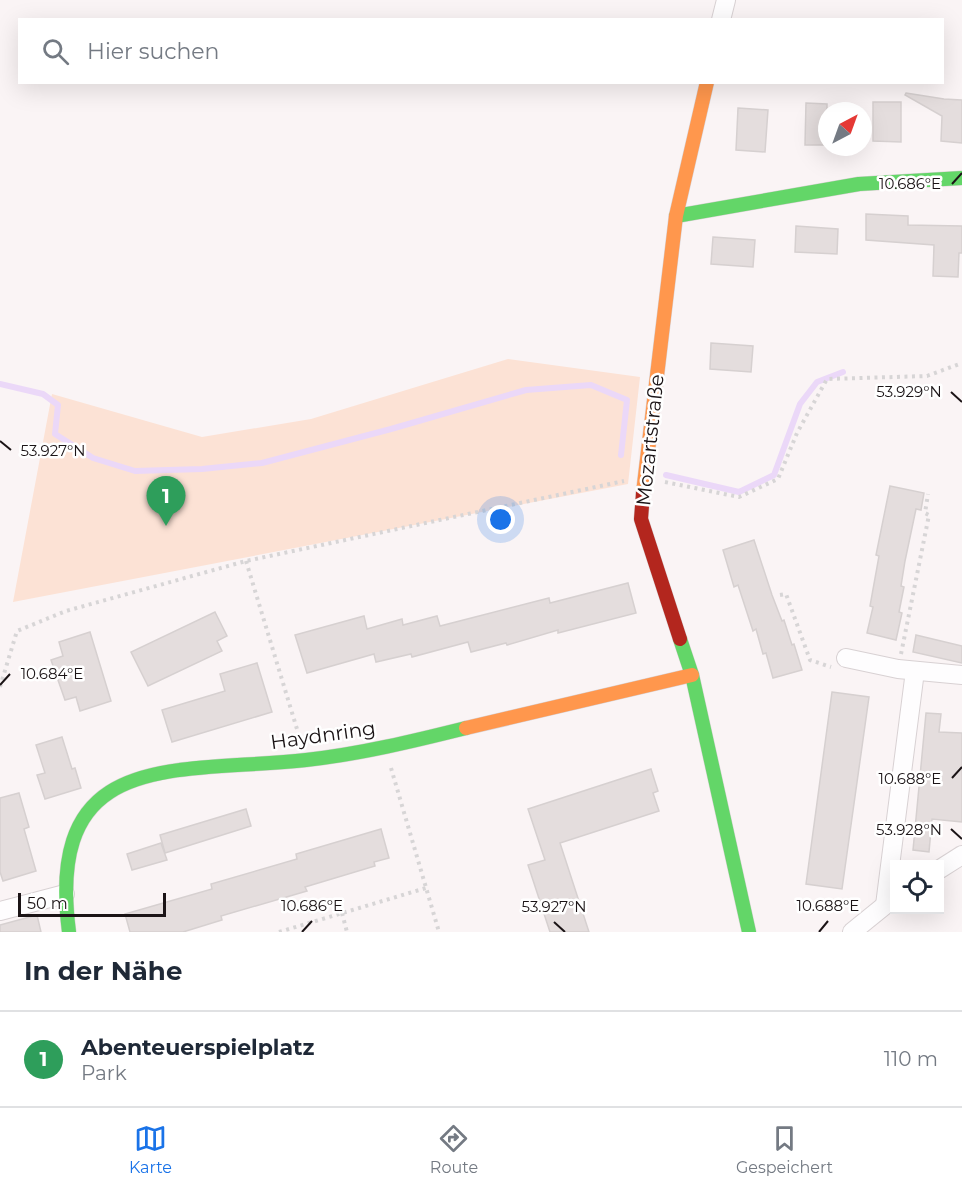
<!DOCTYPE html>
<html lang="de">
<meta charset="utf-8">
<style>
:root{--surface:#fff;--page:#f2f2f3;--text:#1f2937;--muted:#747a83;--line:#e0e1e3;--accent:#1a73e8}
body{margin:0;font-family:Montserrat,sans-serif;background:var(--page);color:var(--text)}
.controls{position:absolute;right:18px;bottom:18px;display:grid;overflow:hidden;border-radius:0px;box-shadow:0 6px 24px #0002}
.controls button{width:54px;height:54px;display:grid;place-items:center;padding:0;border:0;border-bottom:2px solid var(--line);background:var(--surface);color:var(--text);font:30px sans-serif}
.compass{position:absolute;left:818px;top:102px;width:54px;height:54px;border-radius:50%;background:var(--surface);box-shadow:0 6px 24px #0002;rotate:41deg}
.scale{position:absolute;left:18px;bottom:15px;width:148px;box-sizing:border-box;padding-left:6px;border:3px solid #1b1416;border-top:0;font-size:16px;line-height:21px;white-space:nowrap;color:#1b1416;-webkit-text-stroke:4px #fff;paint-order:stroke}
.you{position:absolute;left:501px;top:520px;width:21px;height:21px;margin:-15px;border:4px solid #fff;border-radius:50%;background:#1a73e8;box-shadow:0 0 0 9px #1a73e833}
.badge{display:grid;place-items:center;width:39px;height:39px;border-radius:50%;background:var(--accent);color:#fff;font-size:20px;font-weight:700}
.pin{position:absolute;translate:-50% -50px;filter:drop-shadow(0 2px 3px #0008)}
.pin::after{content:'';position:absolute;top:32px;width:21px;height:18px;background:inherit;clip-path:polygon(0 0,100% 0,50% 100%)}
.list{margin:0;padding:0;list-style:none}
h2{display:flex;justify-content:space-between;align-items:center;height:78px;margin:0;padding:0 24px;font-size:26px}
h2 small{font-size:20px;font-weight:400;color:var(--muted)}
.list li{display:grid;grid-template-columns:39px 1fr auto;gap:18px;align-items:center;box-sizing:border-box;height:96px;padding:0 24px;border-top:2px solid var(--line)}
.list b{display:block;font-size:22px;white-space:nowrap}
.list p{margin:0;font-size:20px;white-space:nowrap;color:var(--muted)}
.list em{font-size:20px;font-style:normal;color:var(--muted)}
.icon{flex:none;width:33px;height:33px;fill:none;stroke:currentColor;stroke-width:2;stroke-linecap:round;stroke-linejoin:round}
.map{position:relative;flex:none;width:962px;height:932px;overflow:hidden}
.search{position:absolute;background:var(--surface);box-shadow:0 6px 24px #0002;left:18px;right:18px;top:18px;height:66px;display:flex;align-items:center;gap:15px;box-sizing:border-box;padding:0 21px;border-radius:0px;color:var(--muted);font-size:22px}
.sheet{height:174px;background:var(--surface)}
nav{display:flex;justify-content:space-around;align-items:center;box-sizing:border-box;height:84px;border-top:2px solid var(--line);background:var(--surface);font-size:16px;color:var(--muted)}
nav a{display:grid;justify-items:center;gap:3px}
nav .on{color:var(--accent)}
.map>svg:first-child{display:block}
.green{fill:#fce2d5}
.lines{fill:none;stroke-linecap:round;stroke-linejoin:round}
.stream{stroke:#ebd8f8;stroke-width:6}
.building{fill:#e4dddd;stroke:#d6d0d0;stroke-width:1.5}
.street-casing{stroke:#d8d1d3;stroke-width:20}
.fast-casing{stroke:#d8d1d3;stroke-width:15}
.slow-casing{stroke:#d8d1d3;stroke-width:15}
.jam-casing{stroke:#d8d1d3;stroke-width:15}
.path{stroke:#d7d5d6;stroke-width:4;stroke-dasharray:3 4.5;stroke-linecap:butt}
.street{stroke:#fefdfe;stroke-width:18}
.fast{stroke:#63d668;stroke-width:14}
.slow{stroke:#ff974d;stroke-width:14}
.jam{stroke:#b3261e;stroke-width:14}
.ticks{fill:none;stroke:#1b1416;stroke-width:2}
.labels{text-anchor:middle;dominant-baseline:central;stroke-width:5;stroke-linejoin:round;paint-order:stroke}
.street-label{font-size:20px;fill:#1b1416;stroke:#fff}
.ticks-label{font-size:15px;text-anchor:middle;fill:#1b1416;stroke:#fff;stroke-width:5;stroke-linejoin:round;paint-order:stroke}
</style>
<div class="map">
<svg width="962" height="932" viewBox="0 0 962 932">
<rect width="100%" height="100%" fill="#faf4f5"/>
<!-- green -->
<path class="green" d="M508,359L640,377L628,484L13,602L52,394L202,437L311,419Z"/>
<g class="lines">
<!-- stream -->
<g class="stream">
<path d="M0,384L43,394L58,405L55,434L93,458L135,471L202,469L262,463L391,429L526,390L591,385L627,400L621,455"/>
<path d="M666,475L739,492L774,475L800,404L817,382L843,372"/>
</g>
</g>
<!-- building -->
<g class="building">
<path d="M906,93L944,99L962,100V143L941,141L942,116L905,95Z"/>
<path d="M873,102H901V142L873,141Z"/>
<path d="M806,103L827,104V145H805Z"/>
<path d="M738,108L768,110L765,152L736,150Z"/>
<path d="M866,214L908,216V225L962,226V253H959L958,277L933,276L934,245L866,240Z"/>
<path d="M796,226L838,229L837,254L795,252Z"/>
<path d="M713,237L755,240L753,267L711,264Z"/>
<path d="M711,343L753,346L751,372L710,369Z"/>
<path d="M890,486L924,493L921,510L916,509L905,561L901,586L904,587L899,612L902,613L896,640L867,633L873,607L870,606L879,556L876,555Z"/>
<path d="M754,540L772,595L782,621L784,620L792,645L794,644L802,670L773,678L766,653L763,654L756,629L753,631L738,585L734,587L723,550Z"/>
<path d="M628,583L636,613L558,633V630L507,645L506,643L471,652L468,642L412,657L411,654L376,662L374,654L307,673L295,635L364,616L367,629L402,619L403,625L437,616L440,626L549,598L550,603Z"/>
<path d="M215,612L227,636L217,641L222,651L148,686L131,652Z"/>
<path d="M90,632L111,701L80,711L76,697L65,700L51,660L63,656L59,642Z"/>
<path d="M916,635L962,646V663L913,652Z"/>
<path d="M257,663L272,712L172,742L162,710L225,691L220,674Z"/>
<path d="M832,692L869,697L842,889L806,884Z"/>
<path d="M926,713L941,714L939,732L962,733V822L932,819L929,852L913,850Z"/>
<path d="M62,737L72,769L75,768L81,788L45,799L37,775L45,773L36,745Z"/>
<path d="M651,769L658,791L653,793L659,811L560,843L589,932H550L528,865L545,860L528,809Z"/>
<path d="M19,793L29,827L24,829L36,871L3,881L0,872V798Z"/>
<path d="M246,809L251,826L165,853L160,835Z"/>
<path d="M381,829L389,858L374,862L375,866L305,887L307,891L221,916L222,920L183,932H130L125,914L212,889L211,884L297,859L296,854Z"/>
<path d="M161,843L167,860L132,870L127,854Z"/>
<path d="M37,915L41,932H0V925Z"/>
</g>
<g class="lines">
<defs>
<g id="street">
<path d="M721,20L726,0"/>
<path d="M846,658L898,669L962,675"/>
<path d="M940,869L962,855"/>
<path d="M885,905L915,671"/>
<path d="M0,911L65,894"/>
<path d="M852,932L894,898"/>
</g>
<g id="fast">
<path d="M676,216L859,184L962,178"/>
<path d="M680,639L692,675L749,932"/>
<path d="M69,932C45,747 176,774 306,760C360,754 414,741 466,728"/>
</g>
<g id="slow">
<path d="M643,493L676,216L707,82"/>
<path d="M466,728L692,675"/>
</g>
<path id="jam" d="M643,493L641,519L680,639"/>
</defs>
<!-- street casing -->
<use href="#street" class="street-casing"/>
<!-- fast casing -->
<use href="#fast" class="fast-casing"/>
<!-- slow casing -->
<use href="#slow" class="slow-casing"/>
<!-- jam casing -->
<use href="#jam" class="jam-casing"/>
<!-- path -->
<g class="path">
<path d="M665,482L739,497L778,479L797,433L827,379L927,376L962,363"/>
<path d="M246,561L300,739"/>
<path d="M780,595L786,594L810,660L831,667"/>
<path d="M901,654L929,515L925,513L928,494"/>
<path d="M0,687L17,631L66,611L246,561L624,481"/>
<path d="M391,768L439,932"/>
<path d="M342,913L347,932"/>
<path d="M279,932L426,888"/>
</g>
<!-- street -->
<use href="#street" class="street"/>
<!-- fast -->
<use href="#fast" class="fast"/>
<!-- slow -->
<use href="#slow" class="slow"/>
<!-- jam -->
<use href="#jam" class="jam"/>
</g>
<!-- ticks -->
<path class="ticks" d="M952,184L962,173M951,392L962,402M0,441L11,450M0,685L10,674M952,778L962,767M951,829L962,839M554,922L565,932M302,932L312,921M819,932L828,921"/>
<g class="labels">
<!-- street labels -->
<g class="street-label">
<text transform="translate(650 440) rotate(-84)">Mozartstraße</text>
<text transform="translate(323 735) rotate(-8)">Haydnring</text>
</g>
</g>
<g class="ticks-label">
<text x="910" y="189">10.686°E</text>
<text x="909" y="397">53.929°N</text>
<text x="53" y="456">53.927°N</text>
<text x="52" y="679">10.684°E</text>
<text x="910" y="784">10.688°E</text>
<text x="909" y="835">53.928°N</text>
<text x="312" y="911">10.686°E</text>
<text x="828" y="911">10.688°E</text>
<text x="554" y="912">53.927°N</text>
</g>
</svg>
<div class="controls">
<button><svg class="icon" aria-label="locate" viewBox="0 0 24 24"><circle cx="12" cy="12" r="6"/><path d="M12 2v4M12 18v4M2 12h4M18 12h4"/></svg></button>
</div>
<svg class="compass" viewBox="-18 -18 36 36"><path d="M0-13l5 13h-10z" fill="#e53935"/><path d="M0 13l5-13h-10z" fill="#747a83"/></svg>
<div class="scale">50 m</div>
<div class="you"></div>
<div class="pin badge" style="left:166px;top:526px;background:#2e9e5b">1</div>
<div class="search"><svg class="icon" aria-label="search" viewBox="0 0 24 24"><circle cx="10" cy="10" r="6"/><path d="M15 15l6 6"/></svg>Hier suchen</div>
</div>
<section class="sheet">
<h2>In der Nähe<small></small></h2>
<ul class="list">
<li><span class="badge" style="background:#2e9e5b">1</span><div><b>Abenteuerspielplatz</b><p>Park</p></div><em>110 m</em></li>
</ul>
</section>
<nav>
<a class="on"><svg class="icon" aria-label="map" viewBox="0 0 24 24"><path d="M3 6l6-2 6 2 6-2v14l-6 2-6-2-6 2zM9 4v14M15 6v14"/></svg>Karte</a>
<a><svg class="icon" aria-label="directions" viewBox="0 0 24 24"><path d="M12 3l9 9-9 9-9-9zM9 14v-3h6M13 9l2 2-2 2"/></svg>Route</a>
<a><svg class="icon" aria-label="saved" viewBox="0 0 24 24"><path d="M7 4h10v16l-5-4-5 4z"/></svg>Gespeichert</a>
</nav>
